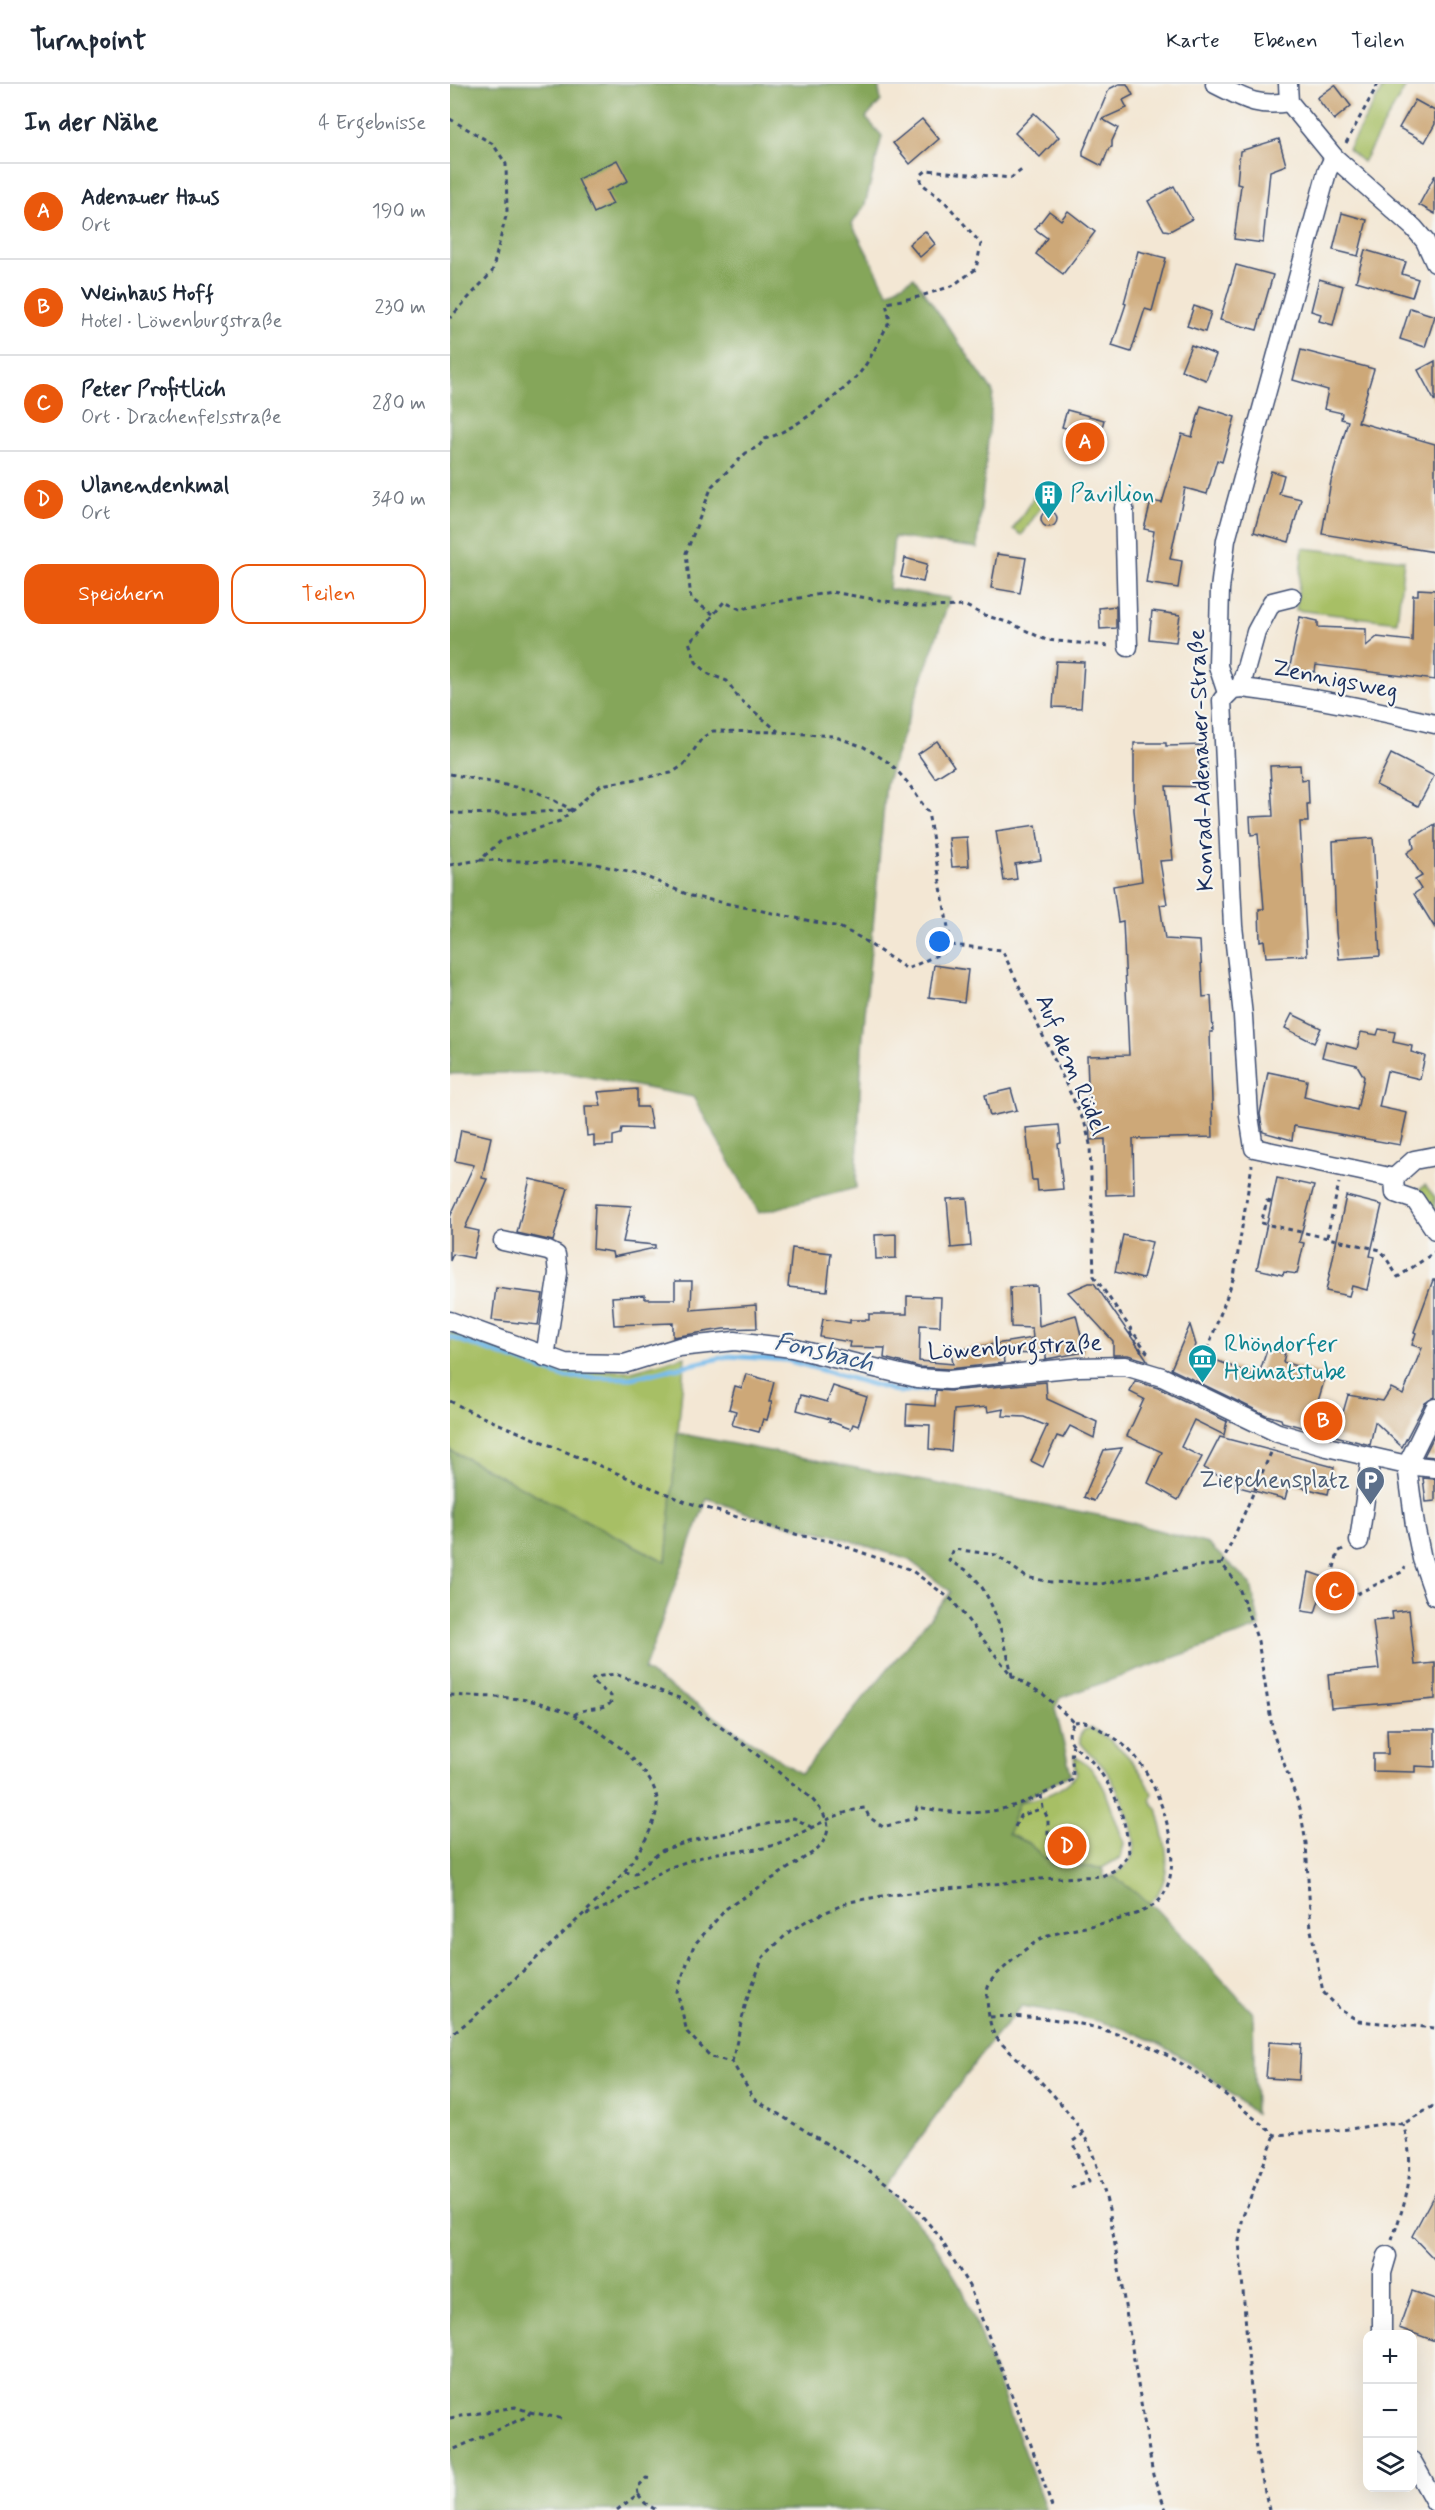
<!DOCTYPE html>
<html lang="de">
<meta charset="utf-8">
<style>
:root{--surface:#fff;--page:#f6f6f7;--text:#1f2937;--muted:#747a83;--line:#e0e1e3;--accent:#ea580c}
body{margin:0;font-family:Mynerve,sans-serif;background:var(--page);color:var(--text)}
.controls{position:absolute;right:18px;bottom:18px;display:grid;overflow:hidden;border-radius:12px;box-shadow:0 6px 24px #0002}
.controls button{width:54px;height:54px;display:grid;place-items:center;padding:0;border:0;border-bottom:2px solid var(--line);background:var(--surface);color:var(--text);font:30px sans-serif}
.you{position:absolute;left:490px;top:858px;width:21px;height:21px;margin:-15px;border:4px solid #fff;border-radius:50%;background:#1a73e8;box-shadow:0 0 0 9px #1a73e833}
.badge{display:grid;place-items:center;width:39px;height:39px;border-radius:50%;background:var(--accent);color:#fff;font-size:20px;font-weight:700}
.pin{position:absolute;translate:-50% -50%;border:3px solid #fff;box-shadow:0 2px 6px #0006}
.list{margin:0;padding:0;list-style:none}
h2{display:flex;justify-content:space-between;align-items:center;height:78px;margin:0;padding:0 24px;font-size:26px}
h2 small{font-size:20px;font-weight:400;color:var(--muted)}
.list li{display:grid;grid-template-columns:39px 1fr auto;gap:18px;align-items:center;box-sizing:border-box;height:96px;padding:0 24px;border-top:2px solid var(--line)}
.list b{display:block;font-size:22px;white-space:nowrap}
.list p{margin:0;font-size:20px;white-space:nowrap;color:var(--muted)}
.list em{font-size:20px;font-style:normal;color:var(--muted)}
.actions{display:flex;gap:12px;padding:18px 24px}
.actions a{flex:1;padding:14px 0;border:2px solid var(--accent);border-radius:18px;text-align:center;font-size:21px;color:var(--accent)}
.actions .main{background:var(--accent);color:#fff}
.icon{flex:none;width:33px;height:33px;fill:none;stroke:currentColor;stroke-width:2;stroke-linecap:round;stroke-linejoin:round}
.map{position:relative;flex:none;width:985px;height:2426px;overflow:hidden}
header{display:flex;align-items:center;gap:36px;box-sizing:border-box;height:84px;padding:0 30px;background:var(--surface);border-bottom:2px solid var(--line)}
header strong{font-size:28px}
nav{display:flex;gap:33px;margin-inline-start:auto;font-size:21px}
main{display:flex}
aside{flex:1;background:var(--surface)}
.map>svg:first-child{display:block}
.green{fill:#a7bf65;stroke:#617762;stroke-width:1.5}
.forest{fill:#85a65a;stroke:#506a5c;stroke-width:1.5;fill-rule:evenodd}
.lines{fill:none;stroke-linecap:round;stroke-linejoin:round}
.stream{stroke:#75bbec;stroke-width:5}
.building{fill:#cda878}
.minor-casing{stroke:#3b4b70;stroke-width:21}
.path{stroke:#3b4b70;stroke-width:3;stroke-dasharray:4.5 4.5;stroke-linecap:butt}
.minor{stroke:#fff;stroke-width:18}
.labels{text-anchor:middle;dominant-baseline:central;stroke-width:4.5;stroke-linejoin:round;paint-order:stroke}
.culture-label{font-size:24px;fill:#0d838f;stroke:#f6f6f2;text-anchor:start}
.street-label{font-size:24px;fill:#1b2f5e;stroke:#f6f6f2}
.service-label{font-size:24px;fill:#4e5e75;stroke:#f6f6f2;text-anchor:end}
.water-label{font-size:26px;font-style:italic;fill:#365989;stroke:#f6f6f2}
</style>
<header>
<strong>Turnpoint</strong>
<nav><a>Karte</a><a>Ebenen</a><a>Teilen</a></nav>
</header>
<main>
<aside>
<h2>In der Nähe<small>4 Ergebnisse</small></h2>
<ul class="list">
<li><span class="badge">A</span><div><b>Adenauer Haus</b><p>Ort</p></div><em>190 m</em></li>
<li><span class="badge">B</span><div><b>Weinhaus Hoff</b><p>Hotel · Löwenburgstraße</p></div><em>230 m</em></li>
<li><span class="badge">C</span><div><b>Peter Profitlich</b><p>Ort · Drachenfelsstraße</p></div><em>280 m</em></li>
<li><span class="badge">D</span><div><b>Ulanendenkmal</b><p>Ort</p></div><em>340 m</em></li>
</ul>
<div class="actions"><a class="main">Speichern</a><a>Teilen</a></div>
</aside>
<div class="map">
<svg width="985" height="2426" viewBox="0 0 985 2426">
<rect width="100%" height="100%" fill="#f6f6f2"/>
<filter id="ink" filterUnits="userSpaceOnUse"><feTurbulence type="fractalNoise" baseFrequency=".0167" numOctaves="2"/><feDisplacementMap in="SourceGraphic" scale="12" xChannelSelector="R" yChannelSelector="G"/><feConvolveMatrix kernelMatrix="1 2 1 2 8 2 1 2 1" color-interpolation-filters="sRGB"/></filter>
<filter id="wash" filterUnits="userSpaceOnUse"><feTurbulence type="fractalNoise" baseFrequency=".008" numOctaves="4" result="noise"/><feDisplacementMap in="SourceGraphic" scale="24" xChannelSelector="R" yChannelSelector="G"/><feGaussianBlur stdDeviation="1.35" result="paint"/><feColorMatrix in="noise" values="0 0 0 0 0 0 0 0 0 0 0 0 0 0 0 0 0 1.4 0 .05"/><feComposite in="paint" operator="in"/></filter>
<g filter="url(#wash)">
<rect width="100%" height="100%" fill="#f3e7d4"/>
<!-- green -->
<g class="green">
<path d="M935,0H957L913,78L898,65Z"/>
<path d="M587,408L597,414L572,451L563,445Z"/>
<path d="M853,464L954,476L947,538L846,526Z"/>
<path d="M975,1101L985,1113V1131L966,1108Z"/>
<path d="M0,1247L31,1259L114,1285L181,1287L235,1272L216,1478L0,1366Z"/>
<path d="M641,1644C669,1659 689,1680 702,1709C699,1716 700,1719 707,1724C715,1757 727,1791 700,1819L663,1792C672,1786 681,1779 684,1768C688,1748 667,1702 655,1685C647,1675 637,1668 630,1658V1651L634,1646Z"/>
<path d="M624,1672L639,1682L648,1693L655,1706L674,1759L671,1773L652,1784L601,1780L578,1759L558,1750L569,1718C592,1714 612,1708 627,1690Z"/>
</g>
<!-- forest -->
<g class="forest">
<path d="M0,0H428L431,17L416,34L432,52L415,121L402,140L438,209L464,193L543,308L527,464L444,453L439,505L500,514L436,700L412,964L406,1104L309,1129L243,1013L113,988L0,990Z"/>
<path d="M227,1349L668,1435L758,1460L801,1500L810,1543L610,1614L605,1624L621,1690L569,1718L558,1750L578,1759L601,1780L652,1784L655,1794L663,1792L707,1825L803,1929L805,2030C771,2001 734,1970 692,1952C653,1936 613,1929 572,1922L538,1961L433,2105L451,2121L482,2155L513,2206L596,2426H0V1366L216,1478ZM257,1414L313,1435L384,1451L459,1476L501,1508L351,1690L194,1586Z"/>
</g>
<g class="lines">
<!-- stream -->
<g class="stream">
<path d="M0,1253L114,1293L181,1294L279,1272L337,1276L449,1308L488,1304"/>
<path d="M622,1292H638"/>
</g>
</g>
<g id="blocks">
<!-- building -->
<g class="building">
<path d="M669,0H677L683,11L673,16L677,24L652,35L668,44L662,57V63L659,64L652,82L633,72V67L659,5Z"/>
<path d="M885,1L901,22L884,36L867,14Z"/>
<path d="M965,16L985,27V40L975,58L949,44Z"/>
<path d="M584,29L609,53L590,73L565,49Z"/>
<path d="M472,35L489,55L460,80L443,59Z"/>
<path d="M829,55L836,81L820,87L813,159L784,155L791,101L787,100L790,67Z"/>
<path d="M167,76L178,97L156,107L163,120L144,129L128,95Z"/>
<path d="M985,91V130L969,121Z"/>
<path d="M724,102L742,135L720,147L714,146L698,117Z"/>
<path d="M599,127L611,136L618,127L645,148L613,190L586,170L597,154L585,145Z"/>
<path d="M892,129L917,136L908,172L883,166Z"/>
<path d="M475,147L485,160L470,173L459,160Z"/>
<path d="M915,166L956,178L952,190L968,195L962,213L906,197Z"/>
<path d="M688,167L716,174L702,227L695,225L681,268L662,262L676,220L674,219Z"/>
<path d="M786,181L823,191L807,246L770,236Z"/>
<path d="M869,195L893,202L883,241L869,237L871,230L861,227Z"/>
<path d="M744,222L761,228L755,248L737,242Z"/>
<path d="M960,224L985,232L975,263L950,255Z"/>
<path d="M741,261L766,271L756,296L731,286Z"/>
<path d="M851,266L924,285L908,338L985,360V468L872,450L881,397L898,337L891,335L892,329L874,325L878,306L843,296Z"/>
<path d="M985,277V318L968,286Z"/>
<path d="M751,322L785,333L772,378L767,376L757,410L735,404L720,475L732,477L728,504L696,499L704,447L694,445L701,417L712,419L732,350L742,353Z"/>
<path d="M617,326L654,336L643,377L619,370L626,347L612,343Z"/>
<path d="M821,387L834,391L829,410L851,415L839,458L804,448Z"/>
<circle cx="599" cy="435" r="8"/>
<path d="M547,470L576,474L570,509L541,504Z"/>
<path d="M455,474L477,480L473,498L451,493Z"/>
<path d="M968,505L985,506V596L866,581L865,588L858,587L857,591L839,587L850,533L868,537V543L916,545V562L927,553L962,557L963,511H968Z"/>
<path d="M666,522V544L650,545L649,524Z"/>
<path d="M702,527L730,531L726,558L699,555Z"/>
<path d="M606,577L634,578L631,624L603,623Z"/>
<path d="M487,657L504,682L485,694L468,670Z"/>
<path d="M684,659H716V662L756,661L758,703L716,702L723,776L710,777L717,820L710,821L715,855L750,857L753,913L761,912L763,948H760L763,1053L683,1055L684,1110L656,1111L655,1055L640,1056L637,972L679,971L673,837L668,838L663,802L692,797L684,726Z"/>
<path d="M941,670L984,692L968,722L926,701Z"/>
<path d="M850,681L851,696L858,695L859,720H857L858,738H850L857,871L816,873L814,856L810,857L809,825H814L808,750L801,751L800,733L823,732L820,682Z"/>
<path d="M985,740V844L964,810L971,805L965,796L972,792L957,769L964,764L962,754Z"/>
<path d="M586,741L591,776L565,780L567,795L554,797L546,747Z"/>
<path d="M517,753L519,782L502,783L499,754Z"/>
<path d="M923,754L930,872L889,875L886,848L883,757Z"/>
<path d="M484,881L518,886L514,918L479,913Z"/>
<path d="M842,930L871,944L864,959L835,944Z"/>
<path d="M929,945L945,948L943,958L962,962L961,968L975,972L970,995L937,987L929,1023L957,1029L950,1061L844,1042L842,1056L813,1048L810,1030L818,988L857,996L854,1013L907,1026L914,993L907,981L872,973L876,957L907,965L911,948L927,951Z"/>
<path d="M187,1005V1023H198L202,1045L172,1044L171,1050L163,1052V1061L144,1062V1051L137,1052L135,1022H151L148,1008Z"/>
<path d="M561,1005L567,1026L540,1032L535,1011Z"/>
<path d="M609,1041L611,1059L608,1060L613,1105L588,1107L587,1096H582L576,1044Z"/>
<path d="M11,1046L41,1053L32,1094L37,1095L15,1144L29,1147L23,1174L3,1170L0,1177V1133L24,1081L5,1077Z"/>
<path d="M827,1094L864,1102L849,1158L854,1159L847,1190L834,1188L833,1191L807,1185Z"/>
<path d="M80,1095L118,1104L103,1157L67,1149Z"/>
<path d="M896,1112L932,1121L920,1172L924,1173L917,1206L902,1202L899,1212L876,1207Z"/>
<path d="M517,1114L521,1162L501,1164L497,1115Z"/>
<path d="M145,1120L181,1122L173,1158L205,1161V1164L163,1173L162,1168L143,1165Z"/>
<path d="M446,1150V1174L426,1175L425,1151Z"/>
<path d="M673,1151L702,1158L693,1195L665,1188Z"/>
<path d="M342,1164L381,1169L377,1207L338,1203Z"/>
<path d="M983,1196H985V1313L975,1319L952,1363L925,1338L920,1361L832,1338L831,1335L816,1331L721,1285L740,1241L746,1261L743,1267L808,1293L818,1263L835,1270L833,1278L876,1291L865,1327L892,1332L898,1311L933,1317L941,1304L953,1310L972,1264L962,1261L966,1249L964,1248Z"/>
<path d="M225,1197H242L241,1226L306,1221L307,1244L273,1245L223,1253V1239L164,1241L162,1213L195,1211V1215H225Z"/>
<path d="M639,1199H644L698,1277L678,1271H663V1257L618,1208Z"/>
<path d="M587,1202L589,1242L626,1231L635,1268L596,1275V1270L553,1269L554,1279L499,1285L469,1283L434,1274L435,1264L399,1263L400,1258L370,1253L373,1235L400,1239V1236H419V1230H457V1212L491,1213L490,1242L470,1241L469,1277L503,1280L501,1267L583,1254L582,1244L561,1243L560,1203Z"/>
<path d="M46,1204L93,1210L88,1241L42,1236Z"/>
<path d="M296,1290L324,1298L319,1318H322L317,1336L313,1335L309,1348L282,1341L286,1327L279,1325L285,1302L292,1304Z"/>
<path d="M685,1297L708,1304L778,1338L777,1337L774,1351L744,1336L731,1363L752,1373L728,1416L698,1399L712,1368L677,1352L694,1315L680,1308Z"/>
<path d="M596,1298L597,1315L647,1338L644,1354L620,1342L613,1354L607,1352L593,1383L581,1377L597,1342L575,1333L553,1332L554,1325L538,1328L537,1323L504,1326L501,1367L479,1365L480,1341L456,1340L457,1320L485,1322L486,1306L500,1307Z"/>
<path d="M383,1302L417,1313L408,1342L403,1340L401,1345L379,1337L380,1335L347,1326L351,1311L377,1318Z"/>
<path d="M985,1350V1373L974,1372Z"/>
<path d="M770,1353L884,1383L878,1410L839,1400L835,1415L785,1402L786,1399L754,1384Z"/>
<path d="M672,1364L644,1417L634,1413L654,1366Z"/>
<path d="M973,1394L985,1395V1417L976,1418Z"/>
<path d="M859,1488L879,1495L872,1507L865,1529L852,1527Z"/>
<path d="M959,1526L965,1581L985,1579V1615L881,1624L878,1590L929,1585L923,1537L943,1535L942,1528Z"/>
<path d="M937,1645H985V1683L965,1682V1688L923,1687V1670H938Z"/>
<path d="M819,1958L851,1960L849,1996L816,1994Z"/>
<path d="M985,2109V2176L962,2152Z"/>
<path d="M962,2207L985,2215V2257L949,2244Z"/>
</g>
</g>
</g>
<g filter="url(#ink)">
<use href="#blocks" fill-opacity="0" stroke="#3b4b70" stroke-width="1.5"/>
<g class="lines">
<defs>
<g id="minor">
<path d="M765,0C795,15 805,23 839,18"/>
<path d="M838,0L839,18L884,73L964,144L975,157L985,179"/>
<path d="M674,424L678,563"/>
<path d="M792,604V598L806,548L822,518L842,513"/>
<path d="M777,609L768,582L770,505L776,456L877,88L884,73"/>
<path d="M944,1094L804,1064L799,1032L793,932L783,842L772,616L783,605L792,604C858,612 921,625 985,640"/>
<path d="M944,1094L945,1109L965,1116L985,1146"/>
<path d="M944,1094L964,1076L985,1072"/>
<path d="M53,1157L98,1167L106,1171L108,1189L95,1273"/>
<path d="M0,1237L115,1279L174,1280L229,1263L285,1257L342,1264L467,1294L499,1296L629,1283L675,1282L712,1293L828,1349L877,1363L957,1381L985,1384"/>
<path d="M985,1324L957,1381L965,1441L972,1475L985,1512"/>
<path d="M909,1457L921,1373"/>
<path d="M932,2250V2189L937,2172"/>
<path d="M962,2377L985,2418"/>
</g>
</defs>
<!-- minor casing -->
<use href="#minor" class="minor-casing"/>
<!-- path -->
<g class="path">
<path d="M0,35L43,60L56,80L57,128L42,188L0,234"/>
<path d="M896,59L928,0"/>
<path d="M263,530L241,515L236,469L262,402L296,369L309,362L314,355C340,349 390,311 409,290C421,275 430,254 440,237L436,219L468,213L502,202L526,185L531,160L496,119L471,99V91L477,86L561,94L573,85"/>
<path d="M329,648L290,616L277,597L259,590L246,578L239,558C254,547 261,532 274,518L290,525L381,508L472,523L516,522L534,531L560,539L596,556L660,562"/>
<path d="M0,690L85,707L123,726"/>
<path d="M0,729L57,730L121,726"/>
<path d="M30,776L142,779L194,792L241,812L389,843L409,853L457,885L496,867L501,861"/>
<path d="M0,781L30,776L51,757L110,737L151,701L221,689L234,681L252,654L263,647L329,648L383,652L414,663L441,680L458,699L478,728L501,861"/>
<path d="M501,861L552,866L635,1040L640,1060L644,1192L699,1271"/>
<path d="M821,1118L817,1117L811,1139L931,1166L948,1193L985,1168"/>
<path d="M877,1153L889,1099"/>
<path d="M680,1248L692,1268"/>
<path d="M748,1291L784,1193L802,1081"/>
<path d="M0,1317L23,1329L236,1418L352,1452L380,1457L461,1486L502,1516L562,1592L593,1610L624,1638"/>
<path d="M893,1465L888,1468L876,1515L880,1520H886L952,1488L955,1483"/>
<path d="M772,1480L823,1364"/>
<path d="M880,1499L889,1502L897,1514"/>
<path d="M562,1592C556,1561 543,1505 516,1486C511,1482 504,1480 499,1477L504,1465L546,1471L576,1493L601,1498L651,1500L749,1482L772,1480L788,1501L808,1557L823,1649L850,1724L856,1759L861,1846L873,1908L892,1927L909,1937L985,1944"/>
<path d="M0,1611C25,1613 63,1612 87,1618C99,1622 114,1626 125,1632C151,1647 203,1683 207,1715C210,1743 177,1786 159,1806L22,1935L0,1951"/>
<path d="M124,1631C138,1621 153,1629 161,1618V1612L141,1597L145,1593L165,1590L229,1614L286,1654L362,1715C378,1734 385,1744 368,1765L277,1824L244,1861L227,1907L237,1948L261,1973L282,1978L304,2015L411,2081L457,2114L489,2152L519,2202L580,2358L603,2426"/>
<path d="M624,1638C636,1636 643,1641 653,1647C665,1653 680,1665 688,1676C711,1707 736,1776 712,1813C696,1837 626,1842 598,1852C582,1858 566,1873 554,1884C546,1891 537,1898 537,1910C537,1921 539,1940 544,1950C549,1959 562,1969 569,1976C592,1999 615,2021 632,2048C646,2071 652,2100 659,2125L703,2391L716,2426"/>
<path d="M591,1711L593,1724L598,1735V1775"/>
<path d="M565,1743L570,1732L593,1724"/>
<path d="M175,1788L185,1790L201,1774L213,1766L241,1757L344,1734L361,1743"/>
<path d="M136,1830C169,1822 193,1794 224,1782C238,1777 254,1772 268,1769C285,1766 302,1767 318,1763C353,1752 379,1729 415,1724L419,1733L433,1743L465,1734L467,1723C537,1736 559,1727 622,1696C625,1684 619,1673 623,1661"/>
<path d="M540,1933C613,1929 684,1948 745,1988C773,2007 798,2030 825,2051L900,2045L939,2039L953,2040L985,2021"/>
<path d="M282,1978L296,1918L313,1873L340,1847L358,1836L399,1818L432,1812L590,1795L652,1792L667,1785L679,1770C677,1736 665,1705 643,1679C636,1672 624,1664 620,1655C618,1648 620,1644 624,1638"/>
<path d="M621,2104L639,2098L623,2057L633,2050"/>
<path d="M942,2156C957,2112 967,2087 953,2040"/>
<path d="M80,2328L114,2335"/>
<path d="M0,2334L65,2323L80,2328L78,2332L0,2367"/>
<path d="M188,2410L187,2404L196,2394L202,2395"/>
<path d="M167,2426L188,2410L195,2419L206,2426"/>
<path d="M819,2426L806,2367L789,2157L793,2132L825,2051"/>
</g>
<!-- minor -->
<use href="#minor" class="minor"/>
</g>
</g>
<!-- icons -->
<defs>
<symbol id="building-pin" viewBox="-11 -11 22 30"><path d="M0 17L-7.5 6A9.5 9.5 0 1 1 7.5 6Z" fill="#0f9aa8" stroke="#f6f6f2"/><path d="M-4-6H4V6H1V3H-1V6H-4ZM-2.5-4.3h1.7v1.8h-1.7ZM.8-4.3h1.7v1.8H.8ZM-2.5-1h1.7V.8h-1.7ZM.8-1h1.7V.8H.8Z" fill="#fff"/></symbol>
<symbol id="museum-pin" viewBox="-11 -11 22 30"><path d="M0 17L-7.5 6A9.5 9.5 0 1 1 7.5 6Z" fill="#0f9aa8" stroke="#f6f6f2"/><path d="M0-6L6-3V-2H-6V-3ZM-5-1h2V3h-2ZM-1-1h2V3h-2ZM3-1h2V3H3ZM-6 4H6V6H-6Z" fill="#fff"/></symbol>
<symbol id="parking-pin" viewBox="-11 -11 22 30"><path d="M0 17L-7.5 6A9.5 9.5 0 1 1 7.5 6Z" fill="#5c6f8a" stroke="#f6f6f2"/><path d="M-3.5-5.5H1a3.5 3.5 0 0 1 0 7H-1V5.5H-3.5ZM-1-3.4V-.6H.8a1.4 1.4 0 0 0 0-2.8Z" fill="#fff"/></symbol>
</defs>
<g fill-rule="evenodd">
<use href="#building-pin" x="582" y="394" width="33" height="45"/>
<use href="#museum-pin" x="736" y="1258" width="33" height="45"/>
<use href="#parking-pin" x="904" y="1380" width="33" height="45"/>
</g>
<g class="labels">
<!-- culture labels -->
<g class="culture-label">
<text x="620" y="410">Pavillion</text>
<text x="774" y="1260">Rhöndorfer<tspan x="774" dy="28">Heimatstube</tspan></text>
</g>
<!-- street labels -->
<g class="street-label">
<text transform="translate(885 596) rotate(11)">Zennigsweg</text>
<text transform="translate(752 676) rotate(-92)">Konrad-Adenauer-Straße</text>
<text transform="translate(621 981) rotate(67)">Auf dem Rüdel</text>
<text transform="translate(565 1264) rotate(-3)">Löwenburgstraße</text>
</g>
<!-- service labels -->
<g class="service-label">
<text x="900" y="1396">Ziepchensplatz</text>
</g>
<!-- water labels -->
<g class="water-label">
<text transform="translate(374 1269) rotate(13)">Fonsbach</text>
</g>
</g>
</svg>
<div class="controls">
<button>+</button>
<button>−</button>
<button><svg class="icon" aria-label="layers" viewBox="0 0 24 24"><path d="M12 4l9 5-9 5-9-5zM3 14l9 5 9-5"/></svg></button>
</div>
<div class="you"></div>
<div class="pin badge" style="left:635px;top:358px">A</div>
<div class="pin badge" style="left:873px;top:1337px">B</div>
<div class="pin badge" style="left:885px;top:1507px">C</div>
<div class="pin badge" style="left:617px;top:1762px">D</div>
</div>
</main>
